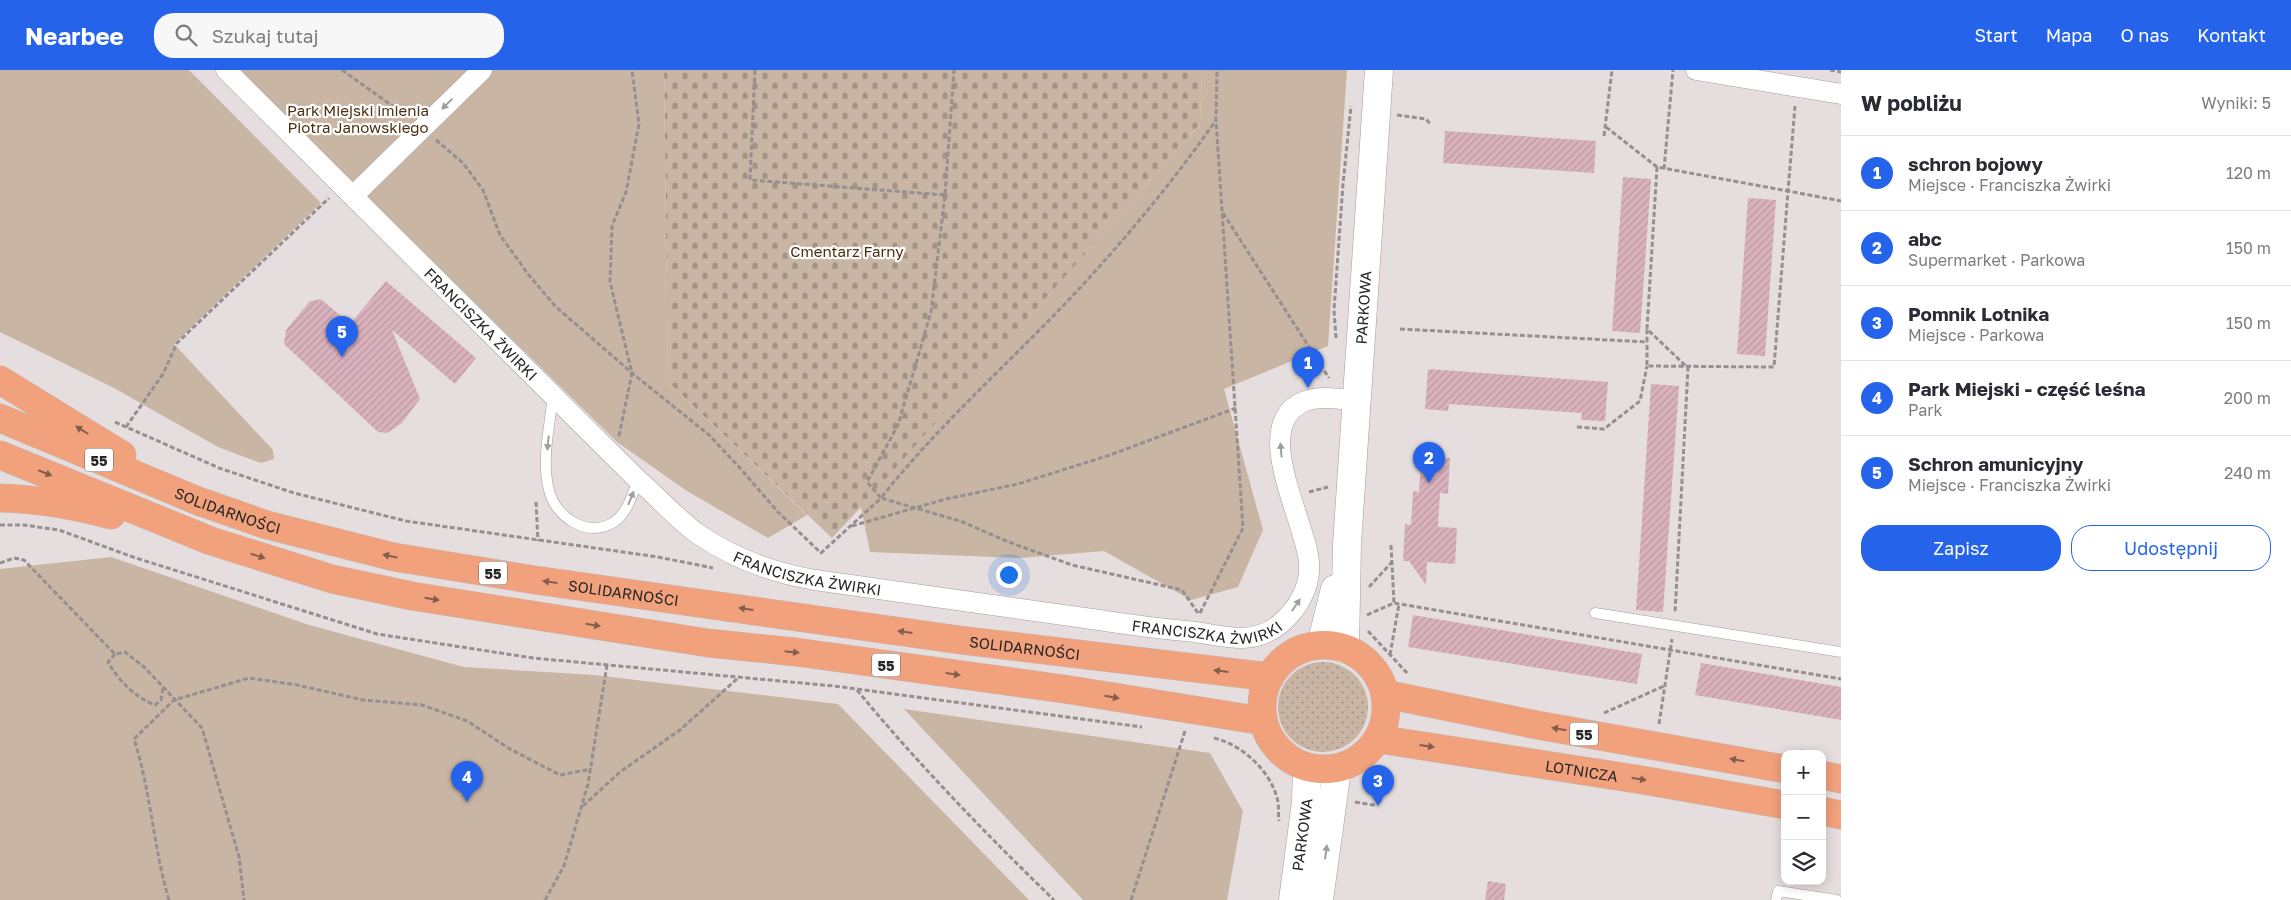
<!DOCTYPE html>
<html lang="pl">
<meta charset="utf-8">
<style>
:root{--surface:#fff;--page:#f7f7f7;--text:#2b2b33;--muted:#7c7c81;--line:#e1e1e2;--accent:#2563eb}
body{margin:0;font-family:"Golos Text",sans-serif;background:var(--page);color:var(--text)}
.controls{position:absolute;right:15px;bottom:15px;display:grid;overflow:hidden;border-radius:10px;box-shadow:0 2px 12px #0003}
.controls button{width:45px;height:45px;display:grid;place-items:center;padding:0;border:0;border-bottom:1px solid var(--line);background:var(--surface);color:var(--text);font:25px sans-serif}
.you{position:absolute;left:1008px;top:504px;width:18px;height:18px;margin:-12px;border:4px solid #fff;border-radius:50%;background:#1a73e8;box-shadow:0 0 0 8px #1a73e833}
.badge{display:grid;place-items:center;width:32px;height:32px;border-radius:50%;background:var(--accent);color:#fff;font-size:16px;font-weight:700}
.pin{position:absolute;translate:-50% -41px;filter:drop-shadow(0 1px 2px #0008)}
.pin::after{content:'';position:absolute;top:26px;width:18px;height:15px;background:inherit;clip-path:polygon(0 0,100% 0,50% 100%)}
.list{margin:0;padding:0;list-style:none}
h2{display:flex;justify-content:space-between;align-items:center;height:65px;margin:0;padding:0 20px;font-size:21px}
h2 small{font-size:16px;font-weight:400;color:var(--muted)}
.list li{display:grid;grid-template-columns:32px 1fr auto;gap:15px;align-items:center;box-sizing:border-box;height:75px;padding:0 20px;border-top:1px solid var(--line)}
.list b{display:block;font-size:19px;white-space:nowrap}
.list p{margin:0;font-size:16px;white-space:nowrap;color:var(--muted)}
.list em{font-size:16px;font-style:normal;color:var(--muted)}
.actions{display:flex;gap:10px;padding:15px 20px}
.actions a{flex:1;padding:11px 0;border:1px solid var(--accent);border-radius:20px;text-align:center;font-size:18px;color:var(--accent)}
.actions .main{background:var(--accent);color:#fff}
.icon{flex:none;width:28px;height:28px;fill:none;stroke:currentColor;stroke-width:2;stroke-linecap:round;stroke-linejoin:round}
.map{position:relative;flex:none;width:1841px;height:830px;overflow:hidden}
header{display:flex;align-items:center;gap:30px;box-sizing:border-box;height:70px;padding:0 25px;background:var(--accent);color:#fff}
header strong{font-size:24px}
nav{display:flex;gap:28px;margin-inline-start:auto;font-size:18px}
.search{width:350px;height:45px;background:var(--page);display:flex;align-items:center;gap:12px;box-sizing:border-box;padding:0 18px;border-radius:20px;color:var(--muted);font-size:19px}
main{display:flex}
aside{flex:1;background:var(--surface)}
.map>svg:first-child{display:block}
.grass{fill:url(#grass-dots)}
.cemetery{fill:url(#cemetery-stones)}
.park{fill:#c8b5a4}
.building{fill:url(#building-hatch)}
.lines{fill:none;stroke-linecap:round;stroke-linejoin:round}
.lane-casing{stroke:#a49d9c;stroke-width:11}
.street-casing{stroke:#a49d9c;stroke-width:21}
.secondary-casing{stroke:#a49d9c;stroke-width:29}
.primary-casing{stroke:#bfbebe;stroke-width:29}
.path{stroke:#958f8f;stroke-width:3;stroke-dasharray:5 2.5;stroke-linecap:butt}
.lane{stroke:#fff;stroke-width:10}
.street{stroke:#fff;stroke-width:20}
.secondary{stroke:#fff;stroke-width:28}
.primary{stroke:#f1a17c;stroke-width:28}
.oneway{fill:#9f9e9e}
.oneway2{fill:#845e4d}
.labels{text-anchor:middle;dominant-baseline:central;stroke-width:4.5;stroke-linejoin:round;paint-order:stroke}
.shield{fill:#fff;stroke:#6a6868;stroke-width:1}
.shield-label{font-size:14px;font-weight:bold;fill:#2a2727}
.park-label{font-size:15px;fill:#4c2f0e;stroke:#fff}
.street-label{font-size:15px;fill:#2a2727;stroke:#fff}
</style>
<header>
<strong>Nearbee</strong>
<div class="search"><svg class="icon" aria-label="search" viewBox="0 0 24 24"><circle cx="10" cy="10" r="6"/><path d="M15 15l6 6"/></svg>Szukaj tutaj</div>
<nav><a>Start</a><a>Mapa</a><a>O nas</a><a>Kontakt</a></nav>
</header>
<main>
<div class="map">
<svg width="1841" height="830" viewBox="0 0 1841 830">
<defs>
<pattern id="grass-dots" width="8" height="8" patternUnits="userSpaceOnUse" patternTransform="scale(1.25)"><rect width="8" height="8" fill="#c8b5a4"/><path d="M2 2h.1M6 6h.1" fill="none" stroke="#a39386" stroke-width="1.8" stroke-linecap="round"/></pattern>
<pattern id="cemetery-stones" width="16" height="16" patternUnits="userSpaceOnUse" patternTransform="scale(1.25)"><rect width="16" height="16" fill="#c8b5a4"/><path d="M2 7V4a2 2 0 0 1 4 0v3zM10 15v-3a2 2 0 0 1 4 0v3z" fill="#a39386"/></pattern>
<pattern id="building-hatch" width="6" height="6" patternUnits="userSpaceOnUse" patternTransform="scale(1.25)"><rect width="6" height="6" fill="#d9b2be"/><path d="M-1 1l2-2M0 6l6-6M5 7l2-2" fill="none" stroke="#ba99a3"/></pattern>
</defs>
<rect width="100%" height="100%" fill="#e6dede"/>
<!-- grass -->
<circle class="grass" cx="1323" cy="637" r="45"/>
<!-- cemetery -->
<path class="cemetery" d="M664,0H1202L1200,54L876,421L832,468L668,312Z"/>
<!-- park -->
<g class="park">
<path d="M0,0H189L321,133L174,274L273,380L274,389L261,393L218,377L114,318L0,262Z"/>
<path d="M237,0H664L668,312L807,445L768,468L687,421L617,372Z"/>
<path d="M1202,0H1347L1328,276L1224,319L1263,460L1238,517L1191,530L1104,481L1020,488L870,482L861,437L1200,54Z"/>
<path d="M111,487L309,555L464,597L594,605L838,634L1029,830H0V499Z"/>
<path d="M904,639L1210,683L1243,741L1227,830H1083Z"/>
</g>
<!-- building -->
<g class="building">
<path d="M1445,61L1596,71L1594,103L1443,93Z"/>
<path d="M1623,107L1651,109L1640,263L1612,261Z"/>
<path d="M1748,128L1776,130L1765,286L1737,284Z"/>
<path d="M386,211L476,288L455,314L392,260L420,329L402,353L387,363L378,362L284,274L286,260L310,231L321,229L350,254Z"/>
<path d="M1428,299L1608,312L1605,351L1581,350L1582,343L1449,334L1448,341L1425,339Z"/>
<path d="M1651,314L1679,316L1663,542L1636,540Z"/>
<path d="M1421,387L1450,388L1448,424L1440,423L1438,457L1457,458L1455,494L1427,492L1426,515L1409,491H1403L1405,454L1411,455L1413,421L1419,422Z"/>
<path d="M1413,545L1642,584L1637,614L1408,577Z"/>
<path d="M1701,593L1841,617V650L1695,625Z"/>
<path d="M1488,811L1506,814L1504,830H1485Z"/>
</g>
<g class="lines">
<defs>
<g id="lane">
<path d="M553,325C550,356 541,390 549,420C555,447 588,469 614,452C628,443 632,424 638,410"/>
<path d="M1595,543L1841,582"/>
<path d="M1776,830L1778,821L1837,830"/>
</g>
<g id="street">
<path id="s1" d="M226,0L638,410C658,427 677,449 698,464C733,488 773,503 815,510C909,524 1004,537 1099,550C1130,555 1163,559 1195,562C1210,564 1226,568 1241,568C1255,568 1269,563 1280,554C1298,539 1311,516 1309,493C1307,453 1249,356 1303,332C1319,325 1340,329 1357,331"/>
<path d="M1696,0L1841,24"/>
<path d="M353,126L482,0"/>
</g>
<g id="secondary">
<path d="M1321,575L1335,519"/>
<path id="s2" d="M1345,579L1347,474L1379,0"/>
<path id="s3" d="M1293,830L1306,732L1307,698"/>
<path d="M1319,830L1337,699"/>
</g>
<g id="primary">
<path d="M0,310L122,385"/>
<path id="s4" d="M0,348L198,431L267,455L394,487L535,510L960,570L1270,607"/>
<path d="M0,385L211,471L332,509L412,526L708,573L796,582L1064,619L1263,651"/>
<path d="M0,428C38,429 74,435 111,445"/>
<circle cx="1324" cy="637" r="62"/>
<path d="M1385,624L1537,655L1785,699"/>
<path id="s5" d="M1378,669L1642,710L1785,735"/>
<path d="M1822,705L1841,709"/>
<path d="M1822,741L1841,745"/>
</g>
</defs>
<!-- lane casing -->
<use href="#lane" class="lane-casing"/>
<!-- street casing -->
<use href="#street" class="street-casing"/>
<!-- secondary casing -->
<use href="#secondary" class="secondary-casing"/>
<!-- primary casing -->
<use href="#primary" class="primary-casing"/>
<!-- path -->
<g class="path">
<path d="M342,0L408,47"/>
<path d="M755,0L750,110L945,125"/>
<path d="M1830,0L1841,2"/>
<path d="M1795,36L1788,121L1841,131"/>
<path d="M1397,45L1426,49L1431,55"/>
<path d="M1606,57L1657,97L1788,121L1774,297L1647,296V272"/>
<path d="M1604,66L1612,0"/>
<path d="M436,70L463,93L483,120L500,165L528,204L555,236L632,303L709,365L740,398L778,442L821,483L881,428L867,412L898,355L931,242L945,125L954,0"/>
<path d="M1657,97L1647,259L1688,298L1675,543"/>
<path d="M1664,99L1673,0"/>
<path d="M1223,143L1329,308"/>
<path d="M1400,259L1647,272V260"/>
<path d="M1336,268L1334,240L1343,114L1351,36"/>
<path d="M115,352L219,398L294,423L406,451L658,487L713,498"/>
<path d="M126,357L163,304L177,273L329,128"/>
<path d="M1577,357L1604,359L1640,331L1647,296"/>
<path d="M619,366L632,303L610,212L612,156L626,122L639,54L632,0"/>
<path d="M1309,422L1328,417"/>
<path d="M536,432L538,471"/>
<path d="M0,455H24L59,460L133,487L377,564L533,588L834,616L1142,657"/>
<path d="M852,456L946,429L1018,414L1110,385L1236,338"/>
<path d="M1391,475L1394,533"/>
<path d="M0,493L14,488L24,490L104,573L115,584L125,582L144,597L202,658L239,787L244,830"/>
<path d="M1369,517L1392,492"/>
<path d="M1198,543L1182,520L1072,495L1006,471L960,451L881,428C944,348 1022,282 1090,207C1135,157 1178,105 1216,50"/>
<path d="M1200,543L1243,458L1216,50L1217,0"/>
<path d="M1367,545L1394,533L1841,609"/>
<path d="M1368,561L1408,604"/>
<path d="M115,584L108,592C119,611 135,627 155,635L161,630L163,618"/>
<path d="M1390,585L1399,534"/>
<path d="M857,620C918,694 986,764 1054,830"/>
<path d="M1604,643L1664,616"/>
<path d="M1659,654L1672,569"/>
<path d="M1214,668C1243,675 1272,702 1278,732C1279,738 1278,745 1279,751"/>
<path d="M1800,681L1814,683"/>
<path d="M1355,732L1373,735L1380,731L1383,699"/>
<path d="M583,736L620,702L680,660L738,608"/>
<path d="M169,830C153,777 151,721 134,669L174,630L249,608L297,615L363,630L422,635L467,651L510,679L560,705L591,699"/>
<path d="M545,830L564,796L588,714L607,595"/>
<path d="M1131,830L1185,661"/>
</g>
<!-- lane -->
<use href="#lane" class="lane"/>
<!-- street -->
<use href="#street" class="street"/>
<!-- secondary -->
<use href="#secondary" class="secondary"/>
<!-- primary -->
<use href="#primary" class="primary"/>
</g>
<!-- one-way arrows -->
<defs><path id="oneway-solid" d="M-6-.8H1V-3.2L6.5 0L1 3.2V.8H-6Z" transform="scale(1.25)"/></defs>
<g class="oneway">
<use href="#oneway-solid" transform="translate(447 34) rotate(136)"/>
<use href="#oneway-solid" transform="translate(548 373) rotate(96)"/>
<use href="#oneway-solid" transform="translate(1281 380) rotate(-95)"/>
<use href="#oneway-solid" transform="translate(631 428) rotate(-68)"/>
<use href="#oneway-solid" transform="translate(1296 535) rotate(-56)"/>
<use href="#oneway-solid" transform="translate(1326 782) rotate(-82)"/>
</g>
<g class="oneway2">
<use href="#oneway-solid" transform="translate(82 360) rotate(-148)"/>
<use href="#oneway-solid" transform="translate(45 403) rotate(22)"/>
<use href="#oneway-solid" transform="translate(258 486) rotate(18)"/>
<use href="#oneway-solid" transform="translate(390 486) rotate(-168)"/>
<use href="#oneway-solid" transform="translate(550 512) rotate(-172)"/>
<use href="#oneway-solid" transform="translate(432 529) rotate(9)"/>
<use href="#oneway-solid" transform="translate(746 539) rotate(-172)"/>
<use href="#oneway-solid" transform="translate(593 555) rotate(9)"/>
<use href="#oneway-solid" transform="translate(905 562) rotate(-172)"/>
<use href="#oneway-solid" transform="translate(792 582) rotate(6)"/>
<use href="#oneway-solid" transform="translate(1221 601) rotate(-173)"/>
<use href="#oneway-solid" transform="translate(953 604) rotate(8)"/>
<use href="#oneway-solid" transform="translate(1112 627) rotate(10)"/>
<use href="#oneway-solid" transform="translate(1559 659) rotate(-170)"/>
<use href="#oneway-solid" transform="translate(1427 676) rotate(8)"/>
<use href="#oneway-solid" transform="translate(1737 690) rotate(-170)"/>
<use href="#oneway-solid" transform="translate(1639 709) rotate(9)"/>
</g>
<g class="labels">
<!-- shield labels -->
<g class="shield">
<rect x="85" y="378.5" width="28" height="23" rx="4"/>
<rect x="479" y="491.5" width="28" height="23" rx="4"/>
<rect x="872" y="583.5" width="28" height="23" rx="4"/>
<rect x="1570" y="652.5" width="28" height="23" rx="4"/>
</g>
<g class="shield-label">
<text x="99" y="390">55</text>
<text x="493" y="503">55</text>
<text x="886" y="595">55</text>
<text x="1584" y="664">55</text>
</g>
<!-- park labels -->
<g class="park-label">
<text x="358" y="40">Park Miejski imienia<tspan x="358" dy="17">Piotra Janowskiego</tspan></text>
<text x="847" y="181">Cmentarz Farny</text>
</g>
<!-- street labels -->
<g class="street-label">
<text stroke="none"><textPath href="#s2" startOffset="342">PARKOWA</textPath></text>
<text stroke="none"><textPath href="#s1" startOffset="360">FRANCISZKA ŻWIRKI</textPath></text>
<text stroke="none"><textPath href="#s4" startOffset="246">SOLIDARNOŚCI</textPath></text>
<text stroke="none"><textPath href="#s1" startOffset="780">FRANCISZKA ŻWIRKI</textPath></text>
<text stroke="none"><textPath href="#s4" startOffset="651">SOLIDARNOŚCI</textPath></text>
<text stroke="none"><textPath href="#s1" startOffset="1185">FRANCISZKA ŻWIRKI</textPath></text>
<text stroke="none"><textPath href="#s4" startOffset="1056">SOLIDARNOŚCI</textPath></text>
<text stroke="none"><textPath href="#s5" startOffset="206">LOTNICZA</textPath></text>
<text stroke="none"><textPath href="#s3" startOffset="66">PARKOWA</textPath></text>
</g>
</g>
</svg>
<div class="controls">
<button>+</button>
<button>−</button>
<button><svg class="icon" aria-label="layers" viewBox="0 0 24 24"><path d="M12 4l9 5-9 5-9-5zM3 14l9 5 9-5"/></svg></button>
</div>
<div class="you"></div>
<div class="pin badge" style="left:1308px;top:318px">1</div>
<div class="pin badge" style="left:1429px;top:413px">2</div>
<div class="pin badge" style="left:1378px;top:736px">3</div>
<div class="pin badge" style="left:467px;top:732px">4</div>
<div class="pin badge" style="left:342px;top:287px">5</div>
</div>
<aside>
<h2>W pobliżu<small>Wyniki: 5</small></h2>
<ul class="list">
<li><span class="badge">1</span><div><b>schron bojowy</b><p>Miejsce · Franciszka Żwirki</p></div><em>120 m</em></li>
<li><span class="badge">2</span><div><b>abc</b><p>Supermarket · Parkowa</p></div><em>150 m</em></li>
<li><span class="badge">3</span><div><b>Pomnik Lotnika</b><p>Miejsce · Parkowa</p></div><em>150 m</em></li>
<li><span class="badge">4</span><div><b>Park Miejski - część leśna</b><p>Park</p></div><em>200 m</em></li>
<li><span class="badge">5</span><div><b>Schron amunicyjny</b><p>Miejsce · Franciszka Żwirki</p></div><em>240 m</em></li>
</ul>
<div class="actions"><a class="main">Zapisz</a><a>Udostępnij</a></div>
</aside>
</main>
